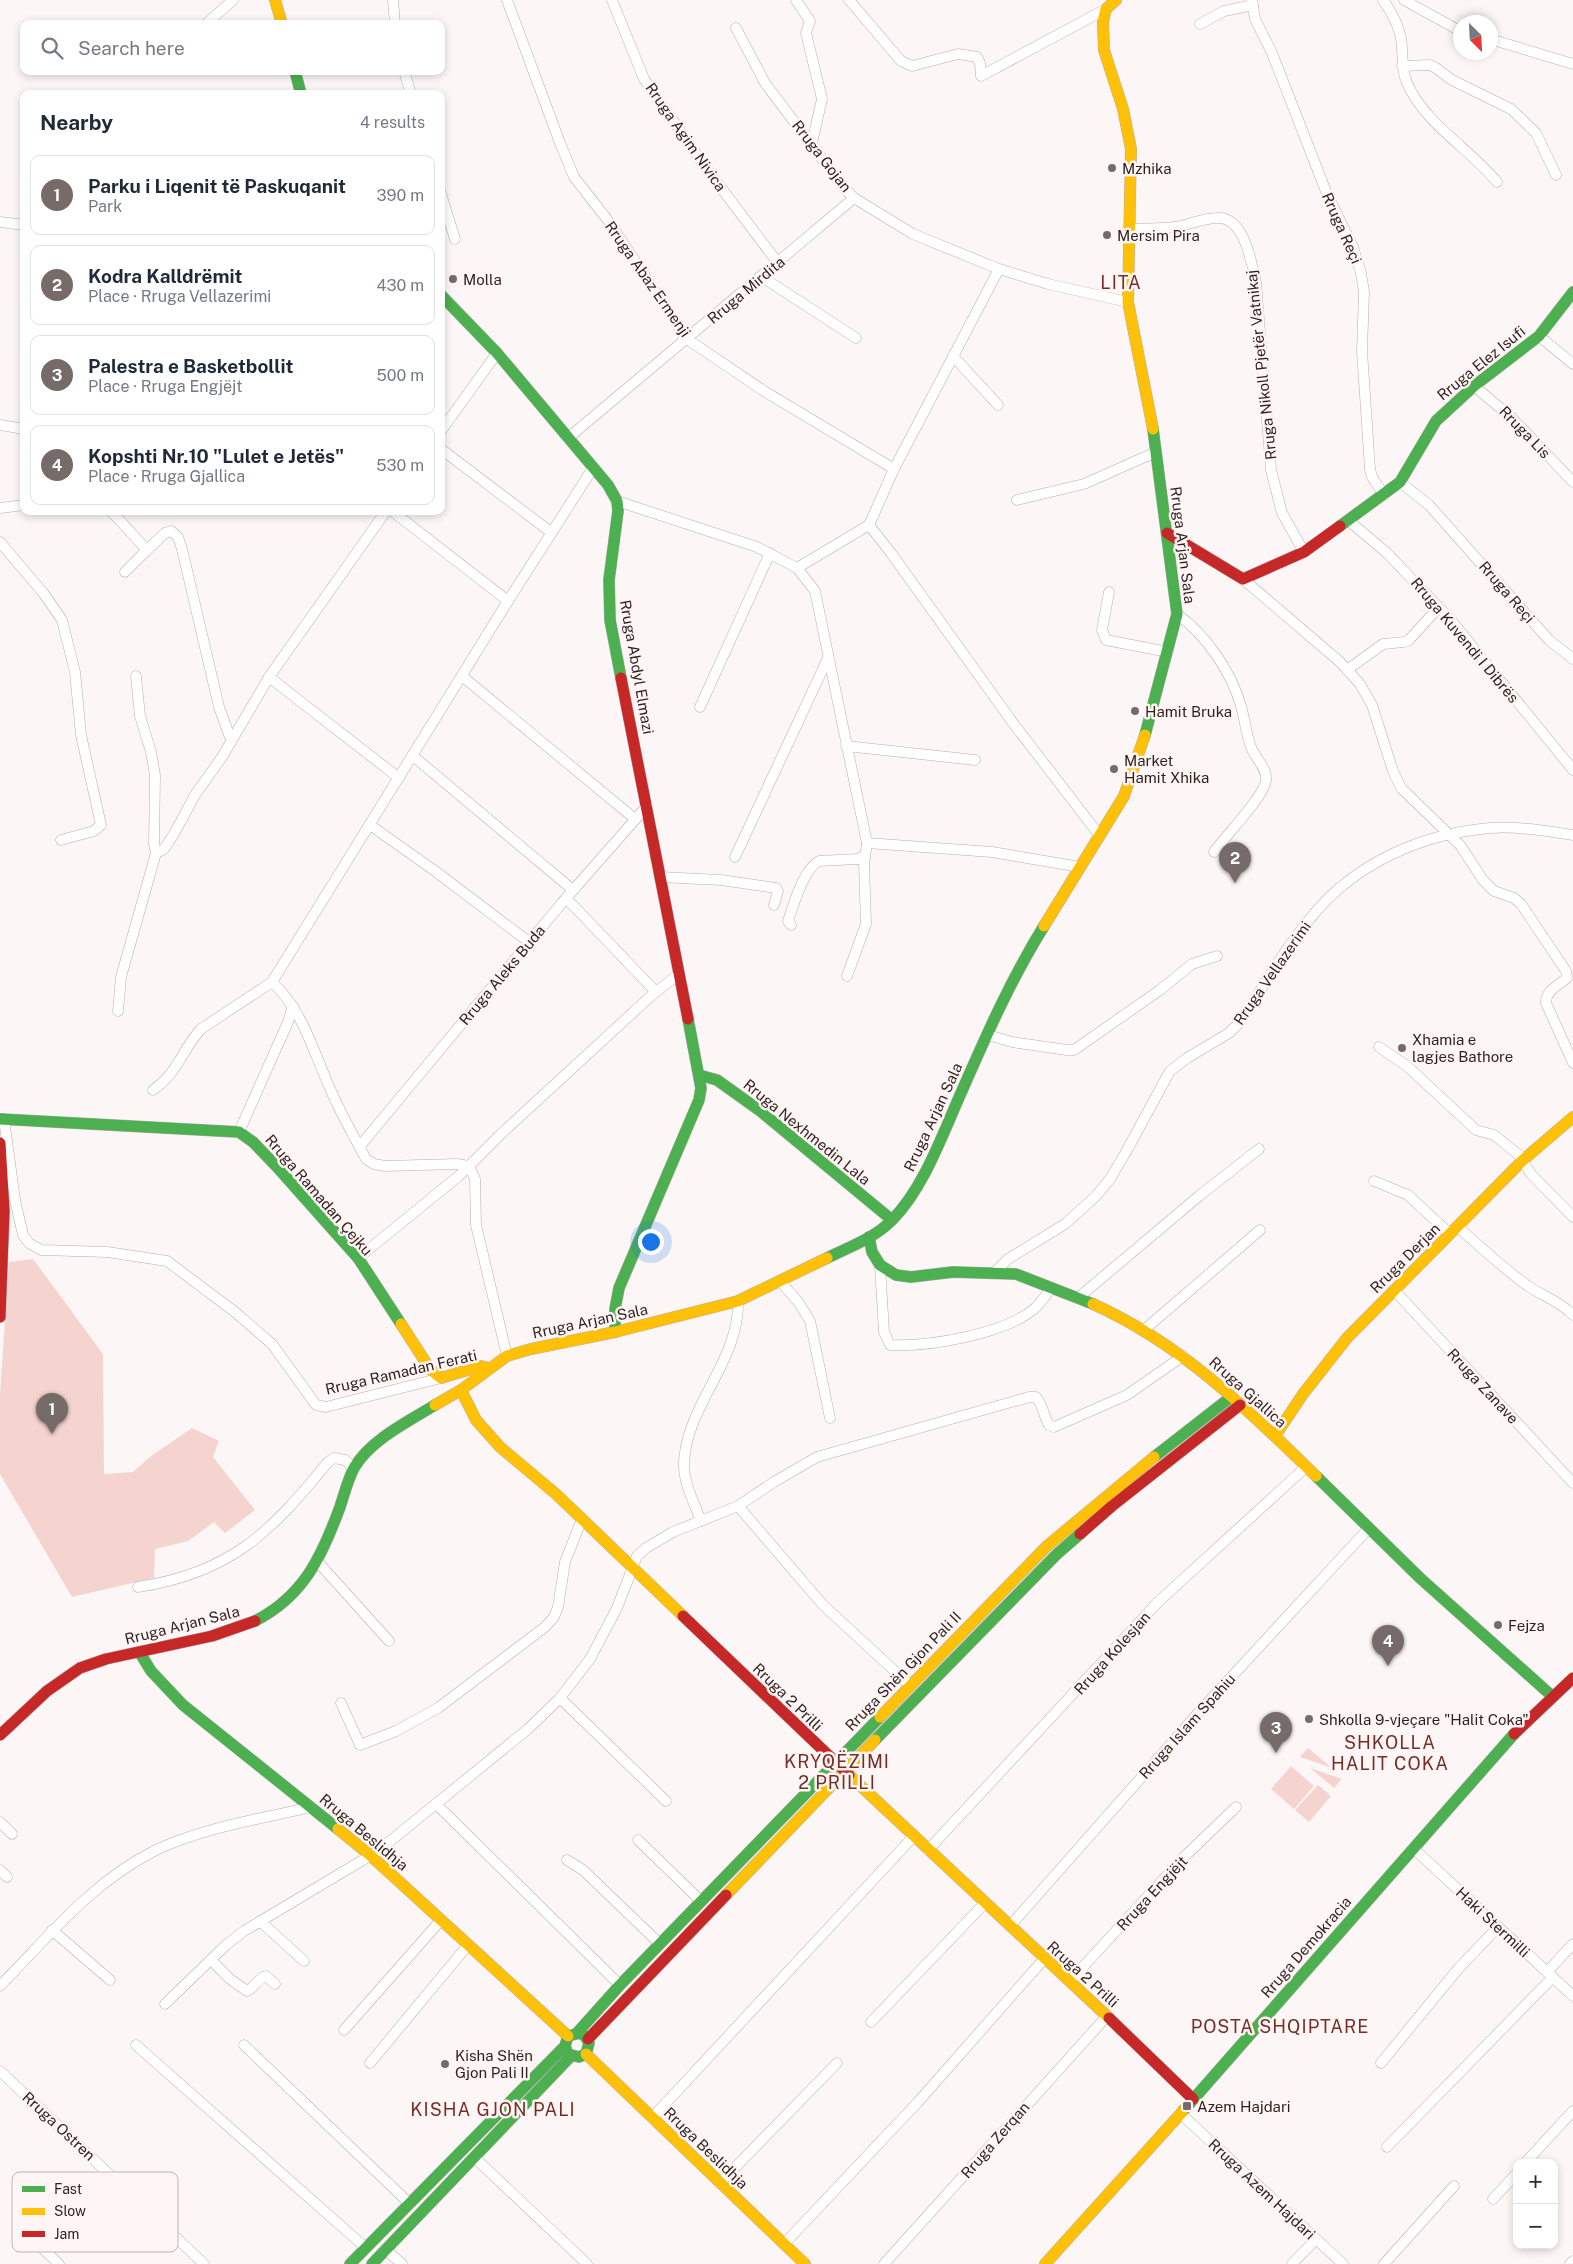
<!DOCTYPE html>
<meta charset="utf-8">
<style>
:root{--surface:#fff;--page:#f6f6f7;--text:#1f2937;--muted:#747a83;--line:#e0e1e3;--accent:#766b69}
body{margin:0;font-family:"Public Sans",sans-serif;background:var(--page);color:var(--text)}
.controls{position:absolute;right:15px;bottom:15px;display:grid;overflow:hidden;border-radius:10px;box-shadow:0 2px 8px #0003}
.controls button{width:45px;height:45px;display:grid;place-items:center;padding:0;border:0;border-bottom:1px solid var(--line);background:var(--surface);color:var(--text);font:25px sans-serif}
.compass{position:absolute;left:1453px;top:15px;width:45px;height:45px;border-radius:50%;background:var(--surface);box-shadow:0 2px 8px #0003;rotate:156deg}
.you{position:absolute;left:650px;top:1241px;width:18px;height:18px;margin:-12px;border:4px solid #fff;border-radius:50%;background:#1a73e8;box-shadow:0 0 0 8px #1a73e833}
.badge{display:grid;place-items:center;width:32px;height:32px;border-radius:50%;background:var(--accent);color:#fff;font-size:16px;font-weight:700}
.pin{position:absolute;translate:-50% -41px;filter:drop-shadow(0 1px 2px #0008)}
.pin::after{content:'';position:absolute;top:26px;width:18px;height:15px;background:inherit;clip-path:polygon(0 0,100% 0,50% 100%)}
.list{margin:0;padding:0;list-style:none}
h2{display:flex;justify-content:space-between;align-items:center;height:65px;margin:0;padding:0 20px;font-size:21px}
h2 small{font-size:16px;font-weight:400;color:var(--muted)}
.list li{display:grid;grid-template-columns:32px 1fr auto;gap:15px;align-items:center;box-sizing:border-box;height:80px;margin:0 10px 10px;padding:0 10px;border:1px solid var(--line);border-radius:10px}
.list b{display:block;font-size:19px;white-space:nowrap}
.list p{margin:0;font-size:16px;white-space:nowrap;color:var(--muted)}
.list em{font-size:16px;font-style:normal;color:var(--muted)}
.icon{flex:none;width:28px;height:28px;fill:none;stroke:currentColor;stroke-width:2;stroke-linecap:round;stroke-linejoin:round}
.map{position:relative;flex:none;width:1573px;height:2264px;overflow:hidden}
.search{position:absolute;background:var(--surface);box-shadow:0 2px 8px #0003;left:20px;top:20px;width:425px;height:55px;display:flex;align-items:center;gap:12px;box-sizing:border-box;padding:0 18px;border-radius:10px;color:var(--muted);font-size:19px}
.panel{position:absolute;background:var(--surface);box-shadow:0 2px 8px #0003;left:20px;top:90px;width:425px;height:425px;border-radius:10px}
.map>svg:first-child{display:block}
.green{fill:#f5d4cf}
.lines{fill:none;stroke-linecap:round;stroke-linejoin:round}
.street-casing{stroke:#b7aeac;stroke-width:11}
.fast-casing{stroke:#b7aeac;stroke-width:12}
.slow-casing{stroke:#b7aeac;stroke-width:12}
.jam-casing{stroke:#b7aeac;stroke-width:12}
.street{stroke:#fffefe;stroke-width:10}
.fast{stroke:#4caf50;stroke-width:11}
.slow{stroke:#ffc107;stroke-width:11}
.jam{stroke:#c62828;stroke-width:11}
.poi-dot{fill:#766b69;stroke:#fef5f4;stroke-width:2}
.labels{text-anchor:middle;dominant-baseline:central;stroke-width:5;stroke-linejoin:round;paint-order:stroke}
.street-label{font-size:15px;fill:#2e1f1d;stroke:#fef5f4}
.poi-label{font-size:15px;fill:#2e1f1d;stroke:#fef5f4;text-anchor:start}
.quarter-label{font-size:18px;letter-spacing:1px;fill:#742e27;stroke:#fef5f4}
.key{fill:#fef5f4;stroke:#c0b5b4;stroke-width:1}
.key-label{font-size:14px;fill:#2e1f1d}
</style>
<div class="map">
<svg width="1573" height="2264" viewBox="0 0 1573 2264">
<rect width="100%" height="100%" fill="#fcf7f6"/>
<!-- green -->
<g class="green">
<path d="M33,1259L103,1354L104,1474L133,1472L151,1456L192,1428L219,1441L213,1457L255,1510L225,1533L214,1522L188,1541L155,1549L154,1578L72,1597L0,1474V1394L9,1262Z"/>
<path d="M1308,1748L1332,1768L1300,1757Z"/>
<path d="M1291,1766L1314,1786L1294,1809L1271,1789Z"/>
<path d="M1310,1768L1342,1779L1334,1788Z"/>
<path d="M1318,1785L1331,1796L1309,1822L1295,1810Z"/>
</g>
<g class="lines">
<defs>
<g id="street">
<path d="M393,0L395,24"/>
<path d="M507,0L560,143L574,177L610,223L680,329L687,339L764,391L894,469"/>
<path d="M612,0L644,79L706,168L778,263"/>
<path d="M796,0L810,21L806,33L822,99L812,143"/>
<path d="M849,0L901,61L912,66L958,54L977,57L980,63L981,76L1106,9"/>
<path d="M1252,0L1255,19L1272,53L1327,194L1353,247L1361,273L1364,292L1362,351L1370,469L1372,477L1384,495"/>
<path d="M1383,0C1393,14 1402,31 1402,49C1403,61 1402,72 1407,83C1425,124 1469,148 1497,182"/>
<path d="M1404,0L1460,31"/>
<path d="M206,24L233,0"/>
<path d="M1200,24L1224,11L1253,5"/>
<path d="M736,28L765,83L844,188L854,198L913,234L999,269L1048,284L1128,302"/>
<path d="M1490,39L1573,64"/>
<path d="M1402,66L1430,65L1436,68L1452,80L1511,109L1536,133L1556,175"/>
<path d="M404,71L411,94"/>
<path d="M441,194L455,239"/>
<path d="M0,222L24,225"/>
<path d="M1128,229C1144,228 1160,229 1175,227C1189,225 1203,218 1217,218C1244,216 1251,261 1256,282L1271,470L1282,513L1304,552"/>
<path d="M762,277L856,338"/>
<path d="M1539,336L1573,364"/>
<path d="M953,356L998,405"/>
<path d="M1474,386L1512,418L1573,482"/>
<path d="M0,425L24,429"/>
<path d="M441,431L497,353"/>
<path d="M568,438L854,198"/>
<path d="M441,449L552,533"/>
<path d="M1400,482L1429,505L1549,640L1573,659"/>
<path d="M1017,500L1084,484L1156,452"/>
<path d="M617,501L757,547L797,568L815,591L867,843L864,863L866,924L847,976"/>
<path d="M0,508L24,505"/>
<path d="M111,511L147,550L165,533L171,531L178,537L182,549L219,707L231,740"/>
<path d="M392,511L508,601"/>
<path d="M1348,520L1387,553L1450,619L1573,770"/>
<path d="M869,525L891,553L1013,723L1100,836"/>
<path d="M0,542L44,594L62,620L75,672L81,735L101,825L94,831L61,840"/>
<path d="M797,568L869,525L894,469L999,269"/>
<path d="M125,572L147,550"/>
<path d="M1243,579L1340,662L1360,684L1372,705L1393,771L1401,788L1460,845L1483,880L1494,891L1514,898L1521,904L1566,971L1567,978C1559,985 1545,991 1546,1003L1573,1063"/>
<path d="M1109,592L1102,630L1106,640L1168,652"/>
<path d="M1177,614C1206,635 1231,671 1241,706C1245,720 1246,734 1251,747C1255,758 1268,769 1266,781C1262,799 1226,835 1214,852"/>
<path d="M1347,670L1383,644L1404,642L1409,640L1439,607"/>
<path d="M462,676L635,819"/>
<path d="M269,677L399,778"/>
<path d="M700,707L770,553"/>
<path d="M846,746L975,760"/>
<path d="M413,756L573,890"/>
<path d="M370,825L435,871L529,942"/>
<path d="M867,843L992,852L1080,867"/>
<path d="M156,853L164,849L174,834L195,795L222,757L269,677L386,511"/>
<path d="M735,857L828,658"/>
<path d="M660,877L721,880L776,888L778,891L774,905"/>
<path d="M566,898L656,992"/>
<path d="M791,925L788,921C794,904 803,870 819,861L858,859L865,855"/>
<path d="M272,982C301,1009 311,1044 326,1079C337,1107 352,1133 366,1159L374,1164L385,1166L457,1164L469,1166L475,1179L476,1225L507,1356"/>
<path d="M118,1011L121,977L156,853L154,844L155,775L151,752L140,716L136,676"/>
<path d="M988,1035L1012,1042L1067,1050H1074L1160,990L1192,964L1217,956"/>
<path d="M1379,1047L1407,1066L1476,1130L1494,1135L1519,1155L1531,1174L1573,1217"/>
<path d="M153,1090C179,1072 181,1051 201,1029L272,982L508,601L593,468"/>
<path d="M4,1119L15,1200L23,1235L29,1243L41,1250L107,1252L167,1261L235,1312L272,1344L316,1405L326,1407L441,1378"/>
<path d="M239,1132L288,1022L293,1006"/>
<path d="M360,1146L561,904L647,806"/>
<path d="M1374,1181L1408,1195L1450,1234"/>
<path d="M1457,1226C1480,1247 1503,1268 1528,1286C1543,1296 1561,1302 1573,1315"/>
<path d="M358,1258L460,1175L501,1134L652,995L679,974"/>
<path d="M880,1265L884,1332L890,1345C929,1347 1004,1334 1034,1309C1041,1303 1046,1295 1051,1288"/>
<path d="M995,1272L1008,1259L1065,1224L1096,1196L1110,1179L1126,1152L1170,1071L1187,1058L1229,1033L1241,1021C1263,987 1283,951 1309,920C1353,864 1420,834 1490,828C1517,826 1546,831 1573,835"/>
<path d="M780,1281L799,1303L810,1321L830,1418"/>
<path d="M1394,1290L1573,1483"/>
<path d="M1078,1298L1199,1196L1259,1149"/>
<path d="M1144,1330L1260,1230"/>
<path d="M738,1506L823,1605L910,1685"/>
<path d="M701,1521C694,1502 683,1483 684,1462C687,1404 740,1360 738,1301"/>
<path d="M317,1561L389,1641"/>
<path d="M138,1587C231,1573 271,1532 328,1462L334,1458L345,1460L354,1468"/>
<path d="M560,1698L666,1801"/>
<path d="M341,1703L360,1745L396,1731L438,1708L545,1627L554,1617L558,1607L565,1562L582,1519"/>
<path d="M436,1804L620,1985"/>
<path d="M0,1822L12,1834"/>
<path d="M638,1840L701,1901"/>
<path d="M1413,1848L1573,1996"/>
<path d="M928,1850L1158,1602L1306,1467"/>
<path d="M567,1860L583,1870L660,1944"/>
<path d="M0,1870L7,1877"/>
<path d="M260,1921L304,1961"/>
<path d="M1010,1926L1200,1711L1368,1529"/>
<path d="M52,1930L110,1980"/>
<path d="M211,1960L230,1979L247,1991C255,1988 257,1978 266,1976L275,1984"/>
<path d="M1547,1972L1573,1944"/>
<path d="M1070,1981L1183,1858L1236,1807"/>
<path d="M0,1986C48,1937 91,1883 154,1851C201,1828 261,1819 311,1807"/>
<path d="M165,2004L226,1945L244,1931L378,1851L528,1729L560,1698L590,1659L617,1608L637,1556L646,1548L673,1532L738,1506L774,1482L817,1457L1029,1397H1036C1043,1405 1044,1417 1049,1425L1054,1427L1127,1395L1183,1356"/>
<path d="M871,2022L985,1903"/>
<path d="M344,2030L441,1920"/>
<path d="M136,2045L366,2248"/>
<path d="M244,2045L410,2204"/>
<path d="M370,2063L468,1945"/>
<path d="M1381,2063L1458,1969L1498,1927"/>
<path d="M0,2071L204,2264"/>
<path d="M1181,2114L1343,2264"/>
<path d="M652,2118L914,1836"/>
<path d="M1387,2147L1553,1977"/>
<path d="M475,2158L587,2264"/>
<path d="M1525,2163L1573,2111"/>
<path d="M720,2183L837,2063"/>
<path d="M1493,2199L1517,2173"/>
<path d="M38,2244L59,2264"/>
<path d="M784,2244L918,2102L1044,1959"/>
<path d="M386,2250L402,2264"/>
<path d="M884,2264L1107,2016"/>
<path d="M1292,2264L1316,2239"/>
<path d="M1384,2264L1454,2186"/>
<path d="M1570,2264L1573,2261"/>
</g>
<g id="fast">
<path d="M295,71L301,94"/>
<path d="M441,295L497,353L608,485L617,501L618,511L609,580L610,620L621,678"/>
<path d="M1340,526L1400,482L1436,421L1474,386L1539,336L1573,292"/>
<path d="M1145,735L1177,614L1153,429"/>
<path d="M699,1075L717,1080L759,1110L892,1220"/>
<path d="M0,1119L239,1132L253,1142L278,1168L358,1258L401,1324"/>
<path d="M869,1237L872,1252L880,1265L896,1275L911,1277L953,1272L1016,1274L1093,1304"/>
<path d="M827,1258C849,1247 875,1238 892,1220C924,1188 943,1133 961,1093C986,1036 1011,979 1044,926"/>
<path d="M615,1332V1309L619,1288L699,1100L701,1088L688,1019"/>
<path d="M1154,1457L1231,1397"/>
<path d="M1316,1476L1420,1578L1552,1696"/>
<path d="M255,1621C304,1596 322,1556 340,1507C344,1495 348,1479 354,1468C370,1440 409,1421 435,1405"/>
<path d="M140,1653L151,1671L183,1705L338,1829"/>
<path d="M875,1740L1057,1554L1080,1534"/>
<path d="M577,2033L620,1985L880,1717"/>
<path d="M1183,2111L1514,1734"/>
<path d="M350,2264L565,2046L568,2036L580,2033L585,2036L589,2043L586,2054L579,2057L568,2054L565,2046"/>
<path d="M372,2264L571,2056"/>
</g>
<g id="slow">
<path d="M275,0L282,24"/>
<path d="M1116,0L1106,9L1103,22L1104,50L1123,109L1131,149L1128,302L1153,429"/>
<path d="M1044,926L1124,796L1145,735"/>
<path d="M1093,1304C1182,1344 1247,1409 1316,1476"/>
<path d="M401,1324L430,1369L441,1378L481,1366L489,1368"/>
<path d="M461,1390L476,1420L500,1447L556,1494L683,1616"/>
<path d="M435,1405L461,1390L507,1356L531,1349L615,1332L738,1301L827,1258"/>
<path d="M1275,1436L1303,1394L1347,1338L1522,1161L1573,1117"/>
<path d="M880,1717L1047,1546L1154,1457"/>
<path d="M849,1775L1109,2018"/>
<path d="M338,1829L370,1855L568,2036"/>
<path d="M726,1895L875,1740"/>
<path d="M586,2054L805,2264"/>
<path d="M1045,2264L1183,2111"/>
</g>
<g id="jam">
<path d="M1167,533L1243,579L1304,552L1340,526"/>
<path d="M621,678L688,1019"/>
<path d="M0,1143L4,1211L0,1317"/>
<path d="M1080,1534L1112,1506L1240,1405"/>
<path d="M683,1616L849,1775"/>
<path d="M1514,1734L1573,1678"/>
<path d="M0,1735L47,1691L80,1668L106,1659L212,1636L255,1621"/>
<path d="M1109,2018L1193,2099"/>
<path d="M588,2039L726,1895"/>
</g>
</defs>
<!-- street casing -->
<use href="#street" class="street-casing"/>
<!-- fast casing -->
<use href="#fast" class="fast-casing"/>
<!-- slow casing -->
<use href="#slow" class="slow-casing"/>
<!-- jam casing -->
<use href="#jam" class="jam-casing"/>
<!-- street -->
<use href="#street" class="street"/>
<!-- fast -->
<use href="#fast" class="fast"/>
<!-- slow -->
<use href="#slow" class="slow"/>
<!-- jam -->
<use href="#jam" class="jam"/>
</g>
<!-- markers -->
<g class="poi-dot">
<circle cx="1112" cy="168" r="5"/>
<circle cx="1107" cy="235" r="5"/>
<circle cx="453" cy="279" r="5"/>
<circle cx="1135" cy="711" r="5"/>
<circle cx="1114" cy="769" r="5"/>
<circle cx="1402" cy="1048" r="5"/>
<circle cx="1498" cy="1625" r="5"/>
<circle cx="1309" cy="1719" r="5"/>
<circle cx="445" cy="2064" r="5"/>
<rect x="1182" y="2101" width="10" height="10" rx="2.5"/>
</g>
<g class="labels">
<!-- street labels -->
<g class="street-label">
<text transform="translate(686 137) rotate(55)">Rruga Agim Nivica</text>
<text transform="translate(822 156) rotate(52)">Rruga Gojan</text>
<text transform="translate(1342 228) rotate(66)">Rruga Reçi</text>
<text transform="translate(648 279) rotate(55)">Rruga Abaz Ermenji</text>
<text transform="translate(746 290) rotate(-40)">Rruga Mirdita</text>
<text transform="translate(1481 363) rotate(-39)">Rruga Elez Isufi</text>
<text transform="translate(1261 365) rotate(-96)">Rruga Nikoll Pjetër Vatnikaj</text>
<text transform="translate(1525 432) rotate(46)">Rruga Lis</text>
<text transform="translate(1183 545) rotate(83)">Rruga Arjan Sala</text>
<text transform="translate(1507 592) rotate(49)">Rruga Reçi</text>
<text transform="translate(1465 640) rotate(50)">Rruga Kuvendi I Dibrës</text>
<text transform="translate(637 667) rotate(80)">Rruga Abdyl Elmazi</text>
<text transform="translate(1272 973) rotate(-55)">Rruga Vellazerimi</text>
<text transform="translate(502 975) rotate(-50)">Rruga Aleks Buda</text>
<text transform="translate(933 1117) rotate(-65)">Rruga Arjan Sala</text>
<text transform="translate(807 1132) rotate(39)">Rruga Nexhmedin Lala</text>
<text transform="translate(319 1195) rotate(49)">Rruga Ramadan Çejku</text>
<text transform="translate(1405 1258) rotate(-45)">Rruga Derjan</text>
<text transform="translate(590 1321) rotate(-12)">Rruga Arjan Sala</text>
<text transform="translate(401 1372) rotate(-13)">Rruga Ramadan Ferati</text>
<text transform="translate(1483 1386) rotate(47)">Rruga Zanave</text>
<text transform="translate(1248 1392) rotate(42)">Rruga Gjallica</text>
<text transform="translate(182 1625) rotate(-14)">Rruga Arjan Sala</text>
<text transform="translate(1112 1653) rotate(-48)">Rruga Kolesjan</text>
<text transform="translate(903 1671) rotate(-46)">Rruga Shën Gjon Pali II</text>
<text transform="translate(788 1697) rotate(44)">Rruga 2 Prilli</text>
<text transform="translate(1187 1726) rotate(-48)">Rruga Islam Spahiu</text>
<text transform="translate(364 1832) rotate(40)">Rruga Beslidhja</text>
<text transform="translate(1152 1893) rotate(-47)">Rruga Engjëjt</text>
<text transform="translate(1493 1922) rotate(43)">Haki Stermilli</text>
<text transform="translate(1306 1947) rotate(-49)">Rruga Demokracia</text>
<text transform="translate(1083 1974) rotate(42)">Rruga 2 Prilli</text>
<text transform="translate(59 2126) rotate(43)">Rruga Ostren</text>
<text transform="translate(995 2140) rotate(-49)">Rruga Zerqan</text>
<text transform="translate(706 2148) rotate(44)">Rruga Beslidhja</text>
<text transform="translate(1262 2189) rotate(43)">Rruga Azem Hajdari</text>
</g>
<!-- poi labels -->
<g class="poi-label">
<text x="1122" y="168">Mzhika</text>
<text x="1117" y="235">Mersim Pira</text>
<text x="463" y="279">Molla</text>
<text x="1145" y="711">Hamit Bruka</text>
<text x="1124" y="760">Market<tspan x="1124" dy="17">Hamit Xhika</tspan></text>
<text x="1412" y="1039">Xhamia e<tspan x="1412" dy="17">lagjes Bathore</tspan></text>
<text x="1508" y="1625">Fejza</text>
<text x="1319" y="1719">Shkolla 9-vjeçare "Halit Coka"</text>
<text x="455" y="2055">Kisha Shën<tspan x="455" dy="17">Gjon Pali II</tspan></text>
<text x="1197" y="2106">Azem Hajdari</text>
</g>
<!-- quarter labels -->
<g class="quarter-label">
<text x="1121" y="282">LITA</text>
<text x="1390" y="1742">SHKOLLA<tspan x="1390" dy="21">HALIT COKA</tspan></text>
<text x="837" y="1761">KRYQËZIMI<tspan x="837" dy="21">2 PRILLI</tspan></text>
<text x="1280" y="2026">POSTA SHQIPTARE</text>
<text x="493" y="2109">KISHA GJON PALI</text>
</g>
</g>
<!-- legend -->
<rect x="12" y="2172" width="166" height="80" rx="8" class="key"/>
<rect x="22" y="2186" width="23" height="6" fill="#4caf50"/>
<rect x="22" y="2208" width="23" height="7" fill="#ffc107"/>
<rect x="22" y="2231" width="23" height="6" fill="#c62828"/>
<g class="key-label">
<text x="54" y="2194">Fast</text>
<text x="54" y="2216">Slow</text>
<text x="54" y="2239">Jam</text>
</g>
</svg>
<div class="controls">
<button>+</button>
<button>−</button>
</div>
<svg class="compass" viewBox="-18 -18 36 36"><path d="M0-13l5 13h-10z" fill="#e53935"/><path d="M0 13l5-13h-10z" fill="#747a83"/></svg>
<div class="you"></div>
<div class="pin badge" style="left:52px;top:1434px">1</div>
<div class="pin badge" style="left:1235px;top:883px">2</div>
<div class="pin badge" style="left:1276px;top:1753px">3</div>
<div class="pin badge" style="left:1388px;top:1666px">4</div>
<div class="search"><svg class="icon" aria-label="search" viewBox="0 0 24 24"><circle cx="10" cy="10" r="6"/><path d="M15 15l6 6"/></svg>Search here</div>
<section class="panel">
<h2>Nearby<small>4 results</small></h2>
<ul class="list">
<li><span class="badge">1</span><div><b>Parku i Liqenit të Paskuqanit</b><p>Park</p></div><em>390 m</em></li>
<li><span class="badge">2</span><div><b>Kodra Kalldrëmit</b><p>Place · Rruga Vellazerimi</p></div><em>430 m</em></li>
<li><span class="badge">3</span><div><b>Palestra e Basketbollit</b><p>Place · Rruga Engjëjt</p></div><em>500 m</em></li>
<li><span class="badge">4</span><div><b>Kopshti Nr.10 &quot;Lulet e Jetës&quot;</b><p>Place · Rruga Gjallica</p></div><em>530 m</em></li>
</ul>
</section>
</div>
